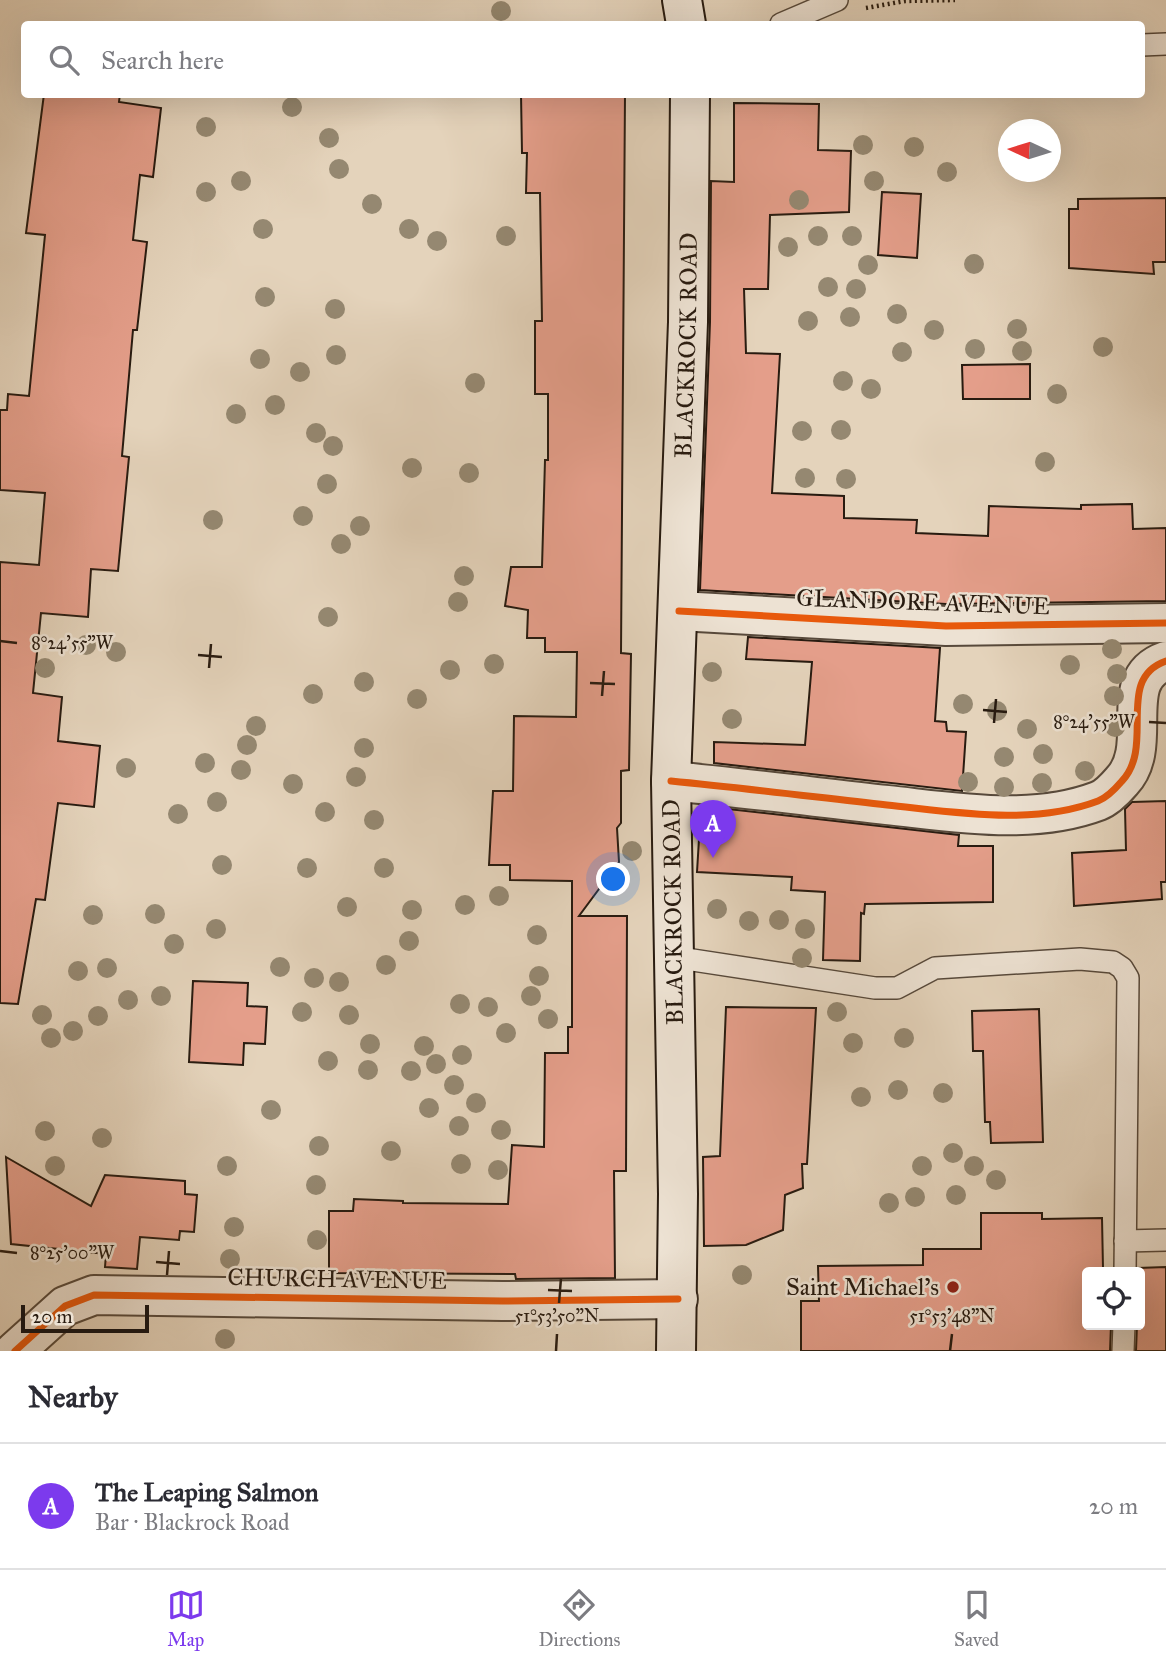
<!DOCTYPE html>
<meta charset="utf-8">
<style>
:root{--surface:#fff;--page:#f7f7f7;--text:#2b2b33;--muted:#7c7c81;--line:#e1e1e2;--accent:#7c3aed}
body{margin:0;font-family:"IM FELL Great Primer",serif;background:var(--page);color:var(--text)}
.controls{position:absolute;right:21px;bottom:21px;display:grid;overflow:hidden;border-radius:7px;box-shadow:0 7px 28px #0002}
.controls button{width:63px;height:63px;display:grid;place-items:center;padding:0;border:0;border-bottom:2px solid var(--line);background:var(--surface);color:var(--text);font:35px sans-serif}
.compass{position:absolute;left:998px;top:119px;width:63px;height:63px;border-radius:50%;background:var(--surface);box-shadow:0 7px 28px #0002;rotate:274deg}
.scale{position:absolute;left:21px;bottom:18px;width:128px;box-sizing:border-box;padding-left:7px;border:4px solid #281b10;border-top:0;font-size:19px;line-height:24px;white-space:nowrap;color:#281b10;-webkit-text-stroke:5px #ede2d3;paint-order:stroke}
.you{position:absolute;left:614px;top:880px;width:24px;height:24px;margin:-18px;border:5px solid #fff;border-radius:50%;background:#1a73e8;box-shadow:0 0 0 10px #1a73e833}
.badge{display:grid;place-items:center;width:46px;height:46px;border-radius:50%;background:var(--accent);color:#fff;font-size:23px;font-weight:700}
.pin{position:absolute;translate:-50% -58px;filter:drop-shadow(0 2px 4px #0008)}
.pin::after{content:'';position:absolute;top:37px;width:24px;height:21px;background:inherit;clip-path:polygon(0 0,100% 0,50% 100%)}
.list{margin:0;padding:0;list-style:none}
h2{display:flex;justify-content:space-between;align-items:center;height:91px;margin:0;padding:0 28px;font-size:30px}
h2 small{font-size:23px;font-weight:400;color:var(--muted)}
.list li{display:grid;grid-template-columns:46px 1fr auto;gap:21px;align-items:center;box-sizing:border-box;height:126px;padding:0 28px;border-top:2px solid var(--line)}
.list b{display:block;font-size:26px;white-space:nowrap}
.list p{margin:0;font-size:23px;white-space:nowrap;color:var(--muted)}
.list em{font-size:23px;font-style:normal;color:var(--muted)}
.icon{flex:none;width:38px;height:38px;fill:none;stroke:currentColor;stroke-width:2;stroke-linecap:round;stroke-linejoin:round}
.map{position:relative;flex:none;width:1166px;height:1351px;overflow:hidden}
.search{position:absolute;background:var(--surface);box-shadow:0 7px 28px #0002;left:21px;right:21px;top:21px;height:77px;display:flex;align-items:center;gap:18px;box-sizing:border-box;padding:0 24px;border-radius:7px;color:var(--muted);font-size:26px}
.sheet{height:217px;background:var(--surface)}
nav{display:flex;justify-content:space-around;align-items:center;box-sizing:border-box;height:98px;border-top:2px solid var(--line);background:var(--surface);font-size:19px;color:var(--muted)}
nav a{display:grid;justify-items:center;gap:4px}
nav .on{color:var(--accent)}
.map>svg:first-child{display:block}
.building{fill:#e49e8a;stroke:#281b10;stroke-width:2}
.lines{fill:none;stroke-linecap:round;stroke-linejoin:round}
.lane-casing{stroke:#57493b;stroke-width:24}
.street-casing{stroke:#57493b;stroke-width:42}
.secondary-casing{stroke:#281b10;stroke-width:42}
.path{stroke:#281b10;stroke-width:4.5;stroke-dasharray:2 3.5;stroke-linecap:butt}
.lane{stroke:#ede2d3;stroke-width:21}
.street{stroke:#ede2d3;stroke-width:38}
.secondary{stroke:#ede2d3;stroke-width:38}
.cycleway-casing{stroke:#ede2d3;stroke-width:11}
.cycleway{stroke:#e8590c;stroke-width:7}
.tree{fill:#958871}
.ticks{fill:none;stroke:#281b10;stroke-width:2.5}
.poi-dot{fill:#8f2418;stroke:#ede2d3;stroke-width:2.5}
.labels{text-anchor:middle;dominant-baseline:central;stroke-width:5;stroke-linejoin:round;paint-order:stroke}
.street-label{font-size:24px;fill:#281b10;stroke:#ede2d3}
.poi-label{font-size:24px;fill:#281b10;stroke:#ede2d3;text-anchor:end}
.ticks-label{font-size:18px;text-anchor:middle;fill:#281b10;stroke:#ede2d3;stroke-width:5;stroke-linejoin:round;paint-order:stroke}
</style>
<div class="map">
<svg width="1166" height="1351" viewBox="0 0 1166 1351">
<rect width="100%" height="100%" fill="#e4d3bb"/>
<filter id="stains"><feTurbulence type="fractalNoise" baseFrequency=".00286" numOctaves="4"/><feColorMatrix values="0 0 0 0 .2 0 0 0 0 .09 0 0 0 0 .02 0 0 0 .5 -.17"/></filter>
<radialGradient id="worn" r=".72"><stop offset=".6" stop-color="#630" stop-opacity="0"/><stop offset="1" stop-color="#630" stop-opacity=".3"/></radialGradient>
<!-- building -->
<g class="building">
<path d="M44,94H120L119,102L161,108L153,177L140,175L133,240L147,242L137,330H133L122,456L129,457L118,571L91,569L88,617L41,613L33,693L62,697L58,741L100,746L94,807L58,803L45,900L36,899L18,1004L0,1003V562L39,565L45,493L0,490V410H7L8,394L29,396L45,235L26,233Z"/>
<path d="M521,94H625L621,653L631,654L629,770L621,771V823L617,828L619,862L579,916H627L626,1171H614L615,1278L516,1279L515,1274L329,1273V1211H353L354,1199L403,1201V1203L508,1204L512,1145L544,1147L545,1053H568V1027H572V881L510,880V865H489L493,791H513L514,716L576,717L577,652H545V638H527L528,610L505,606L511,567H542L545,460H548V394H535V321H542L540,193H526L527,153H522Z"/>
<path d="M734,103L819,104L818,150L851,151L849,212L770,215L768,289H744L746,353L780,354L772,493L844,496V518L917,520L916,533L988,536L989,506L1081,509V505L1132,504L1133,529L1166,528V601L946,604L700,590L710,322L711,181L734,182Z"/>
<path d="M882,192L921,194L917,258L878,255Z"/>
<path d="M1166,198V262H1153L1154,274L1069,268V209H1078V199Z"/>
<path d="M1030,364V399H963L962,365Z"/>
<path d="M748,637L940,648L935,721L946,722L947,731L966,732L962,791L714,763V742L805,745L812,662L746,659Z"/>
<path d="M1166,801V882H1161L1162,899L1074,906L1072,853L1126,850L1125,809L1132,802Z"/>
<path d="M701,806L959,835L958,846H993V902L865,904L864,914L861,913L860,961L823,960L825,892L791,890L792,877L697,872Z"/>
<path d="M193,981L248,983L247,1006L267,1007L265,1044L244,1043L243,1065L189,1062Z"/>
<path d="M726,1007L816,1008L807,1164H802L803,1188L785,1195L783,1230L746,1245L704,1246L703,1157L720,1156Z"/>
<path d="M1039,1009L1043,1142L991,1143L990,1122H985L983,1051H973L972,1011Z"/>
<path d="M6,1157L91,1206L105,1175L185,1181V1194L197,1195L194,1232L180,1231L179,1240L140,1237L137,1269L105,1267L106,1254L11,1244Z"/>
<path d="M981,1213H1042V1219L1102,1218L1103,1268H1112V1272H1087V1325H1111L1110,1351H801V1301H819L818,1266L923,1265V1249H981Z"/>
<path d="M1166,1267V1351H1136L1137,1325H1140L1138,1268Z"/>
</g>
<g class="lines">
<defs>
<g id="lane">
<path d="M781,24L837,0"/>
<path d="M1142,45L1166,44"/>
<path d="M673,957L875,988H897L935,968L1080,959L1113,962L1122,968L1128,978L1125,1272"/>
<path d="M1125,1241L1166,1240"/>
<path d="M1123,1351L1124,1325"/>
</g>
<g id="street">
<path d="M679,611L946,626L1166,623"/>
<path d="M671,781C743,788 815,797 887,805C954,812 1032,826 1098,801C1106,798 1116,788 1122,781C1156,745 1114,679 1166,661"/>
<path d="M15,1351L65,1306L94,1295L502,1301L678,1299"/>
</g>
<g id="secondary">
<path d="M682,0L686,24"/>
<path id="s1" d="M676,1351L678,1194L671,781L688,322L690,94"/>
</g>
</defs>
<!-- lane casing -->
<use href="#lane" class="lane-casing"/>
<!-- street casing -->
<use href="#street" class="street-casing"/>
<!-- secondary casing -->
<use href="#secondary" class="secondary-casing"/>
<!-- path -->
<path class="path" d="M866,8L905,1L955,0"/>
<!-- lane -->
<use href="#lane" class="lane"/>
<!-- street -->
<use href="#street" class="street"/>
<!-- secondary -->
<use href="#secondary" class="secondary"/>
<defs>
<g id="cycleway">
<path d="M679,611L946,626L1166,623"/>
<path d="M671,781C743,788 815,797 887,805C954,812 1032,826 1098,801C1106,798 1116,788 1122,781C1156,745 1114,679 1166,661"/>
<path d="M15,1351L65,1306L94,1295L502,1301L678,1299"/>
</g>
</defs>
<!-- cycleway casing -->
<use href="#cycleway" class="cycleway-casing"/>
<!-- cycleway -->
<use href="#cycleway" class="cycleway"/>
</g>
<!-- trees -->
<g class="tree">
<circle cx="501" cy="11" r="10"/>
<circle cx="292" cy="107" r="10"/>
<circle cx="206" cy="127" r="10"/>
<circle cx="329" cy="138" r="10"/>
<circle cx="863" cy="145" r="10"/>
<circle cx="914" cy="147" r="10"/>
<circle cx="339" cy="169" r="10"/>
<circle cx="947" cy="172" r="10"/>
<circle cx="241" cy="181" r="10"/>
<circle cx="874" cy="181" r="10"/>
<circle cx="206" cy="192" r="10"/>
<circle cx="799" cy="200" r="10"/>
<circle cx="372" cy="204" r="10"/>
<circle cx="263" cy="229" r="10"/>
<circle cx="409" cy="229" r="10"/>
<circle cx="506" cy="236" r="10"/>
<circle cx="818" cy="236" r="10"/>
<circle cx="852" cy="236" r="10"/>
<circle cx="437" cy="241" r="10"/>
<circle cx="788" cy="247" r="10"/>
<circle cx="974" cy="264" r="10"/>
<circle cx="868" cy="265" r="10"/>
<circle cx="828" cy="287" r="10"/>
<circle cx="856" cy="289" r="10"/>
<circle cx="265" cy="297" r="10"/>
<circle cx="335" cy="309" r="10"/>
<circle cx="897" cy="314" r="10"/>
<circle cx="850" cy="317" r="10"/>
<circle cx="808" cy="321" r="10"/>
<circle cx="1017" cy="329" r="10"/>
<circle cx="934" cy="330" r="10"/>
<circle cx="1103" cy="347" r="10"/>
<circle cx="975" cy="349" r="10"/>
<circle cx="1022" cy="351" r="10"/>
<circle cx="902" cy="352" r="10"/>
<circle cx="336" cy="355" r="10"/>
<circle cx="260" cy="359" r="10"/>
<circle cx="300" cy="372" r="10"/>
<circle cx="843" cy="381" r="10"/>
<circle cx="475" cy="383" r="10"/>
<circle cx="871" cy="389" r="10"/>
<circle cx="1057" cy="394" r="10"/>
<circle cx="275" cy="405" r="10"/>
<circle cx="236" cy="414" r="10"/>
<circle cx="841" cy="430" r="10"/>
<circle cx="802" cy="431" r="10"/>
<circle cx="316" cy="433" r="10"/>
<circle cx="333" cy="446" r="10"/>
<circle cx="1045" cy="462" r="10"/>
<circle cx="412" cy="468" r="10"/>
<circle cx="469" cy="473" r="10"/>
<circle cx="805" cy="478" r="10"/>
<circle cx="846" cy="479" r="10"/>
<circle cx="327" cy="484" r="10"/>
<circle cx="303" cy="516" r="10"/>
<circle cx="213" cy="520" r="10"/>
<circle cx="360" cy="526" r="10"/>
<circle cx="341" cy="544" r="10"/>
<circle cx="464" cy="576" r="10"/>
<circle cx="458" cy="602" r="10"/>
<circle cx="328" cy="617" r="10"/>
<circle cx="86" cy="645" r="10"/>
<circle cx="1112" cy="649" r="10"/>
<circle cx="116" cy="652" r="10"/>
<circle cx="494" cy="664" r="10"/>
<circle cx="1070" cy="665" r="10"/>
<circle cx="45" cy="668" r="10"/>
<circle cx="450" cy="670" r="10"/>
<circle cx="712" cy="672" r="10"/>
<circle cx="1117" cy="674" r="10"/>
<circle cx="364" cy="682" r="10"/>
<circle cx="313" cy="694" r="10"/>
<circle cx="1114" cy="696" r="10"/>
<circle cx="417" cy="699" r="10"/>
<circle cx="963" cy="704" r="10"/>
<circle cx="997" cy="711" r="10"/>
<circle cx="732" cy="719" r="10"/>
<circle cx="256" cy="726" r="10"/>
<circle cx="1115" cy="727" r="10"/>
<circle cx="1027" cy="729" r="10"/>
<circle cx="247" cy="745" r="10"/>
<circle cx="364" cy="748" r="10"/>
<circle cx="1043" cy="754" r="10"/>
<circle cx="1004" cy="757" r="10"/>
<circle cx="205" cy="763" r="10"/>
<circle cx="126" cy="768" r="10"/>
<circle cx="241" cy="770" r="10"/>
<circle cx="1085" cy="771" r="10"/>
<circle cx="356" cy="777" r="10"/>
<circle cx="968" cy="782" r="10"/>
<circle cx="1042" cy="783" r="10"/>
<circle cx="293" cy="784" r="10"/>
<circle cx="1004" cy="787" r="10"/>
<circle cx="217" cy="802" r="10"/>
<circle cx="325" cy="812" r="10"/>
<circle cx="178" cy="814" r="10"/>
<circle cx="374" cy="820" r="10"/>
<circle cx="632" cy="851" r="10"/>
<circle cx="222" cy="865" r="10"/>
<circle cx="307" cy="868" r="10"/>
<circle cx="384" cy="868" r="10"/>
<circle cx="499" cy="896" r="10"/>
<circle cx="465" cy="905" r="10"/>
<circle cx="347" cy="907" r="10"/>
<circle cx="717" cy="909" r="10"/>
<circle cx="412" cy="910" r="10"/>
<circle cx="155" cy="914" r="10"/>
<circle cx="93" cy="915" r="10"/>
<circle cx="779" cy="920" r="10"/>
<circle cx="749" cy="921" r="10"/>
<circle cx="216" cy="929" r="10"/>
<circle cx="805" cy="929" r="10"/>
<circle cx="537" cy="935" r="10"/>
<circle cx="409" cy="941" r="10"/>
<circle cx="174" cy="944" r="10"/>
<circle cx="802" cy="958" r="10"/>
<circle cx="386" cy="965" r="10"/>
<circle cx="280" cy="967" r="10"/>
<circle cx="107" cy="968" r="10"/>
<circle cx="78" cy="971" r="10"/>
<circle cx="539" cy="976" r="10"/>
<circle cx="314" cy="978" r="10"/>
<circle cx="339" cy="982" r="10"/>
<circle cx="161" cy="996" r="10"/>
<circle cx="531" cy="996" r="10"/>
<circle cx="128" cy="1000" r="10"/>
<circle cx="460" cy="1004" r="10"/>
<circle cx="488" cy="1007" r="10"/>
<circle cx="302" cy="1012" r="10"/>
<circle cx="837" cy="1012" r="10"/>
<circle cx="42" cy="1015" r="10"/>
<circle cx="349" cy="1015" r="10"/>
<circle cx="98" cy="1016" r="10"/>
<circle cx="548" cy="1019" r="10"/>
<circle cx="73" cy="1031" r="10"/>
<circle cx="506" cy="1033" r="10"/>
<circle cx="51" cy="1038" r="10"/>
<circle cx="904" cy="1038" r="10"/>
<circle cx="853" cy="1043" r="10"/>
<circle cx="370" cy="1044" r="10"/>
<circle cx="424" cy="1046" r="10"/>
<circle cx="462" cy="1055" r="10"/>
<circle cx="328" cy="1061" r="10"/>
<circle cx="436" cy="1064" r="10"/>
<circle cx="368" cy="1070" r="10"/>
<circle cx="411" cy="1071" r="10"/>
<circle cx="454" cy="1085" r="10"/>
<circle cx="898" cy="1090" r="10"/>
<circle cx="943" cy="1093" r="10"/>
<circle cx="861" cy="1097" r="10"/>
<circle cx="476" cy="1103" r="10"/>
<circle cx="429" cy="1108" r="10"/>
<circle cx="271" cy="1110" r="10"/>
<circle cx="459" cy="1126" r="10"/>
<circle cx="501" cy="1130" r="10"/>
<circle cx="45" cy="1131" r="10"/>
<circle cx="102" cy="1138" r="10"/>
<circle cx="319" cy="1146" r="10"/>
<circle cx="391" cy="1151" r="10"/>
<circle cx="953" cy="1153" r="10"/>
<circle cx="461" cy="1164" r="10"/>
<circle cx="55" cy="1166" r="10"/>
<circle cx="227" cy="1166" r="10"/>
<circle cx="922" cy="1166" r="10"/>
<circle cx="974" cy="1166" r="10"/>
<circle cx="498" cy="1170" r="10"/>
<circle cx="996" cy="1180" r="10"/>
<circle cx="316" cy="1185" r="10"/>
<circle cx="956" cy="1195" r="10"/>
<circle cx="915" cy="1197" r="10"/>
<circle cx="889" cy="1203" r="10"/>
<circle cx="234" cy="1227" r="10"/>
<circle cx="317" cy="1240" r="10"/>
<circle cx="230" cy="1259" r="10"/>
<circle cx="742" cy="1275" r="10"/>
<circle cx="225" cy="1339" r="10"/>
</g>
<!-- ticks -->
<path class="ticks" d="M0,641L17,643M198,655L222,657M209,668L211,644M590,683L615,684M602,696L604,671M983,710L1007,712M1149,722L1166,723M994,723L996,699M0,1251L17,1253M156,1262L180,1264M167,1275L169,1251M548,1290L572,1291M559,1303L561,1278M556,1351L557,1334M950,1351L952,1334"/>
<!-- markers -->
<circle class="poi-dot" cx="953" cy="1287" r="7"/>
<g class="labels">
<!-- street labels -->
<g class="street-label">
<text stroke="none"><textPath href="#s1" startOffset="1006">BLACKROCK ROAD</textPath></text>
<text transform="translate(923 602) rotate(2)">GLANDORE AVENUE</text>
<text transform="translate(673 912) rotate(-91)">BLACKROCK ROAD</text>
<text transform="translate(337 1279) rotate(1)">CHURCH AVENUE</text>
</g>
<!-- poi labels -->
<g class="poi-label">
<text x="939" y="1287">Saint Michael's</text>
</g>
</g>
<g class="ticks-label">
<text x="72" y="649">8°24'55"W</text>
<text x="1094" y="728">8°24'55"W</text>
<text x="72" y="1259">8°25'00"W</text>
<text x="557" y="1322">51°53'50"N</text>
<text x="952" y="1322">51°53'48"N</text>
</g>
<rect width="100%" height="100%" filter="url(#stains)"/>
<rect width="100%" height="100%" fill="url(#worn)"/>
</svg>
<div class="controls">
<button><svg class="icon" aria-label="locate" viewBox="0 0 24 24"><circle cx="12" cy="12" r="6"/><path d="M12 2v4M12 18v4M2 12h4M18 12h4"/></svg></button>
</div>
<svg class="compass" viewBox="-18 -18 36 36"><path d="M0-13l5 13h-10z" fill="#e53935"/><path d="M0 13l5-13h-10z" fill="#7c7c81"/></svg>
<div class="scale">20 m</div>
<div class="you"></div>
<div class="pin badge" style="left:713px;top:858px">A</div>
<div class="search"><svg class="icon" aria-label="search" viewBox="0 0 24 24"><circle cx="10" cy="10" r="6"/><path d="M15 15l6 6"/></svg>Search here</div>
</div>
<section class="sheet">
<h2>Nearby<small></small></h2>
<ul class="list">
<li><span class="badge">A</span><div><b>The Leaping Salmon</b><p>Bar · Blackrock Road</p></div><em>20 m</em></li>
</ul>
</section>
<nav>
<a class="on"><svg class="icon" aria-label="map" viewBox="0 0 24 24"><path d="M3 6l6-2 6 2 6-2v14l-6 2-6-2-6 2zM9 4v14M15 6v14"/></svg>Map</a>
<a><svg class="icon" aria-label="directions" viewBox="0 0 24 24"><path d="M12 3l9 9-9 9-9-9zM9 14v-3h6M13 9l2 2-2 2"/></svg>Directions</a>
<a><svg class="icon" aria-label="saved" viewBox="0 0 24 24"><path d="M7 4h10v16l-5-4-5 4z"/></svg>Saved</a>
</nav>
